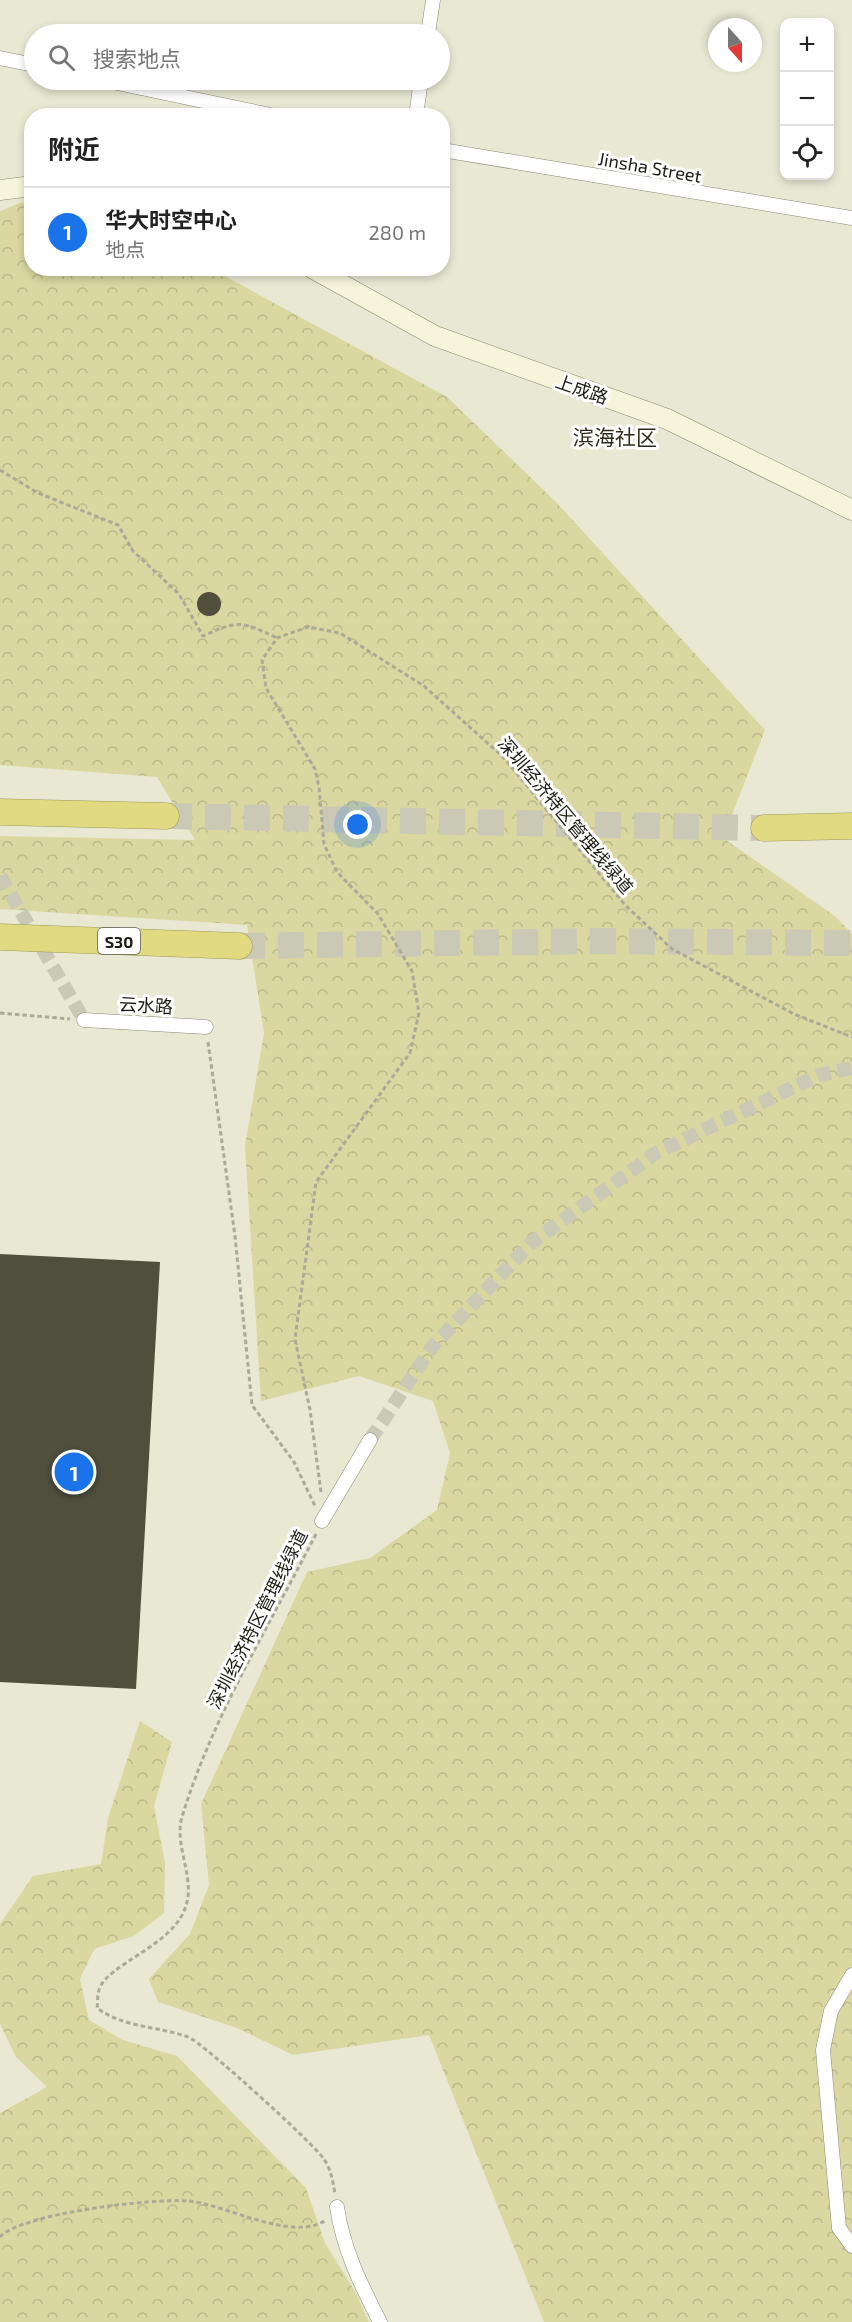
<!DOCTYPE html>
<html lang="zh">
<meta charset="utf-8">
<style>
:root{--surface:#fff;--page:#f2f2f2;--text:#222;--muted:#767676;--line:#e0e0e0;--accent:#1a73e8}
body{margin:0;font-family:"Exo 2","Noto Sans SC",sans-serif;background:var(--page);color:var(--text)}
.controls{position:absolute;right:18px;top:18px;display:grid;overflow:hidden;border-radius:12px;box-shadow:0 3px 9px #0003}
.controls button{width:54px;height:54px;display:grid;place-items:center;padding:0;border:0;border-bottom:2px solid var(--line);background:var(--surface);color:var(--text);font:30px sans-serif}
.compass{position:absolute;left:708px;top:18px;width:54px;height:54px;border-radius:50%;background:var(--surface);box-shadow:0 3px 9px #0003;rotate:159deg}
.you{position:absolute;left:358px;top:825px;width:21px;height:21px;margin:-15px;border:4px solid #fff;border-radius:50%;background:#1a73e8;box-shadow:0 0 0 9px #1a73e833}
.badge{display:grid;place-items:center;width:39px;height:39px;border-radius:50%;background:var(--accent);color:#fff;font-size:20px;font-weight:700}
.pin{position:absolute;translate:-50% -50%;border:3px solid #fff;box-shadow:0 2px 6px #0006}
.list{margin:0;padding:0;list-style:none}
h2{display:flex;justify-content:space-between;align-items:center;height:78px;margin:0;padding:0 24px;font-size:26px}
h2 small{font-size:20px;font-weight:400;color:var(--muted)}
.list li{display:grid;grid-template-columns:39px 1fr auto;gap:18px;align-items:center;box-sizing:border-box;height:90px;padding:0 24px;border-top:2px solid var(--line)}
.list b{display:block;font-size:22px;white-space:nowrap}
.list p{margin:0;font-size:20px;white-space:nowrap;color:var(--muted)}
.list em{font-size:20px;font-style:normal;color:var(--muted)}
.icon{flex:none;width:33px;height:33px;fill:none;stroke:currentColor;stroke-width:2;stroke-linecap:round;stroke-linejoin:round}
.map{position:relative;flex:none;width:852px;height:2322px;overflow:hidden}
.search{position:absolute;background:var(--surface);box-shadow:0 3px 9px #0003;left:24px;top:24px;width:426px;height:66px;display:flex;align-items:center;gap:15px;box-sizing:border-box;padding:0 21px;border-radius:33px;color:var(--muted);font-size:22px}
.panel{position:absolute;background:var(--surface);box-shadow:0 3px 9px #0003;left:24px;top:108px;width:426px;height:168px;border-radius:24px}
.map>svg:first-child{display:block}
.forest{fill:url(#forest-crowns)}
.building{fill:#504f3e}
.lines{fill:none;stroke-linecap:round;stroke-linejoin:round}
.street-tunnel{stroke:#cac9b6;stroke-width:14;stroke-dasharray:14 7;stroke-linecap:butt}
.highway-tunnel{stroke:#cac9b6;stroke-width:26;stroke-dasharray:26 13;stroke-linecap:butt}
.street-casing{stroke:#888774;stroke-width:15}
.secondary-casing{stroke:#888774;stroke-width:21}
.highway-casing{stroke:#9c985a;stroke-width:27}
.path{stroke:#abaa99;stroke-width:3;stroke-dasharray:4.5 3;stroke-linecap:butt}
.street{stroke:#fff;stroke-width:14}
.secondary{stroke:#f6f4d9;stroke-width:20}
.highway{stroke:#e1da80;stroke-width:26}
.labels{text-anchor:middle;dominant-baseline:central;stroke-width:6;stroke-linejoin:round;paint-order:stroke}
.shield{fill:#fff;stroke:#60605a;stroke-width:1.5}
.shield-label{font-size:16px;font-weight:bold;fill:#1c1c14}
.street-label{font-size:18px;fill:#1c1c14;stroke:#fff}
.quarter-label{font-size:21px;fill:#2d2c1c;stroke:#fff}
</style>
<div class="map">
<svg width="852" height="2322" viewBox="0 0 852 2322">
<defs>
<pattern id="forest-crowns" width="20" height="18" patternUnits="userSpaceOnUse" patternTransform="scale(1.5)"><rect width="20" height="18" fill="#dbd7a1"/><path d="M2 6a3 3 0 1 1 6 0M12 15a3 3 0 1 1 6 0" fill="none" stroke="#bbb88a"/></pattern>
</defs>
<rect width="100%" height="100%" fill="#e9e8d3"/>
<!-- forest -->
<g class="forest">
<path d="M20,203L31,204L32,268L212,269L447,397L556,502L765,730L723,838L835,916L852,934V2322H544L429,2035L293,2055L237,2028L158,2002L149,1979L190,1934L209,1885L201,1804L307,1572L370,1558L437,1510L450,1453L433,1401L359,1376L261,1401L245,1146L264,1033L247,925L0,909V836L195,840L157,777L0,765V211Z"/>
<path d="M140,1721L172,1742L154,1806L165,1863L164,1913L134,1936L94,1949L80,1979L89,2020L123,2040L177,2056L306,2188L325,2243L357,2295L369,2322H0V2113L47,2087L16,2057L0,2024V1924L33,1876L101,1864L108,1818Z"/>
</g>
<!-- building -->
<g class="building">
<circle cx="209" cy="604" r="12"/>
<path d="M0,1254L160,1262L136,1689L0,1682Z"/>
</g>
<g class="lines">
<!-- street-tunnel -->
<g class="street-tunnel">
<path d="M0,876L84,1020"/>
<path d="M370,1440L432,1347L531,1243L656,1153L819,1075L852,1068"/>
</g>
<!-- highway-tunnel -->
<g class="highway-tunnel">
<path d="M166,816L764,828"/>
<path d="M239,946L603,941L852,943"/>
</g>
<defs>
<g id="street">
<path d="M428,34L433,0"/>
<path d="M0,58L34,65"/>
<path d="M103,80L275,116"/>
<path d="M416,116L421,80"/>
<path d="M442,150L852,218"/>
<path d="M84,1020L206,1027"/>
<path d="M322,1521L370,1440"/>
<path d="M852,1975L831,2011L823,2050L839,2228L852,2246"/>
<path d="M337,2207C343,2249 361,2285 380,2322"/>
</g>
<g id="secondary">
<path d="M0,190L32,186"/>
<path d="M312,268L435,336L667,419L852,510"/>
</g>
<g id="highway">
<path d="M0,812L166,816"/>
<path d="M764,828L852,826"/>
<path d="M0,937L239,946"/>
</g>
</defs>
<!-- street casing -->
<use href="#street" class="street-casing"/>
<!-- secondary casing -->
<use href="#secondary" class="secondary-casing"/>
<!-- highway casing -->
<use href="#highway" class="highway-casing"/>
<!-- path -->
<g class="path">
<path d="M0,470L38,493L118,525L133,551L179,594L203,636C238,620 242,621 277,638"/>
<path d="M0,1013L70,1019"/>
<path d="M208,1042L235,1236L252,1405L294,1462L315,1506"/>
<path d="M321,1492L310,1410L295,1339L316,1182L410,1053L419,1013L412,971L378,914L337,872L324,844L319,787L315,769L266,688L262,660L277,638L308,627L340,633L424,686L504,758L625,905L672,949L794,1014L852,1037"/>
<path d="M316,1534C269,1626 212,1718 182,1817C173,1847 198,1880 184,1911C169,1947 106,1965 99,1990C97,1996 98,2003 97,2008C124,2028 158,2026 188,2037C201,2041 315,2145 324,2159C331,2170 333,2181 335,2194"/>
<path d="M0,2237C22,2213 154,2198 188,2201C225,2204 293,2243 326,2220"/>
</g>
<!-- street -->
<use href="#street" class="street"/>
<!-- secondary -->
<use href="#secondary" class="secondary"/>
<!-- highway -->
<use href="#highway" class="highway"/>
</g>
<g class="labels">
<!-- shield labels -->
<rect class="shield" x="98" y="928" width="42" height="26" rx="4.5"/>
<g class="shield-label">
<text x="119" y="941">S30</text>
</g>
<!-- street labels -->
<g class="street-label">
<text transform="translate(650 167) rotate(10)">Jinsha Street</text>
<text transform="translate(582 389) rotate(19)">上成路</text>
<text transform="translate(566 815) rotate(50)">深圳经济特区管理线绿道</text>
<text transform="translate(146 1005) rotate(3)">云水路</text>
<text transform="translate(257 1619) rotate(-63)">深圳经济特区管理线绿道</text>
</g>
<!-- quarter labels -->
<g class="quarter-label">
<text x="615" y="436">滨海社区</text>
</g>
</g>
</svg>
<div class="controls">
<button>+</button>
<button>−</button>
<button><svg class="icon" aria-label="locate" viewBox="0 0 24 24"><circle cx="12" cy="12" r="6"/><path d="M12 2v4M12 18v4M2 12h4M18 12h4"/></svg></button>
</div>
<svg class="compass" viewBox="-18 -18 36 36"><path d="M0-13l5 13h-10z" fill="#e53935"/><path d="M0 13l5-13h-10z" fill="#767676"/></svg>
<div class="you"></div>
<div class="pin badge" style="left:74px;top:1472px">1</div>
<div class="search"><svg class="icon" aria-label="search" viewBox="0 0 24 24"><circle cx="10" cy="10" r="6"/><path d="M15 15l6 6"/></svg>搜索地点</div>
<section class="panel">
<h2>附近<small></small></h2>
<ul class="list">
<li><span class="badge">1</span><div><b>华大时空中心</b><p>地点</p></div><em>280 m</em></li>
</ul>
</section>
</div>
